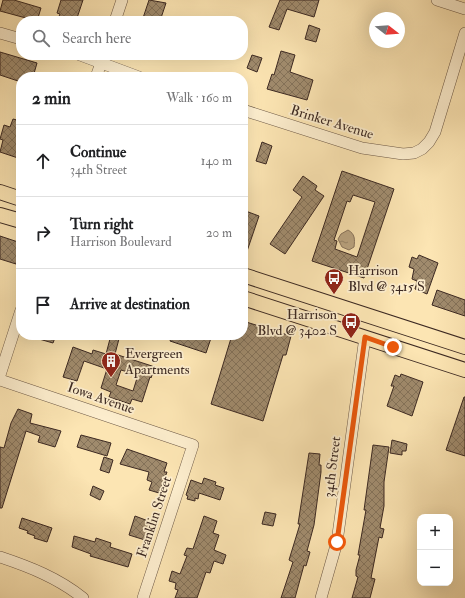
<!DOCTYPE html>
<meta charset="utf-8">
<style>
:root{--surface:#fff;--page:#f2f2f2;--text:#202124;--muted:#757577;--line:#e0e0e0}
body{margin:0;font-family:"IM FELL Double Pica",serif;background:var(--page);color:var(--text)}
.controls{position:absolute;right:12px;bottom:12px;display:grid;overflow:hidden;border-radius:8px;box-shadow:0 4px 16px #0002}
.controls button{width:36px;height:36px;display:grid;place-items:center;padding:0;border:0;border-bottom:1px solid var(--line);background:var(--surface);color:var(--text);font:20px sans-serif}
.compass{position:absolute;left:369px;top:12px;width:36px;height:36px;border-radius:50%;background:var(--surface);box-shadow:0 4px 16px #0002;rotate:107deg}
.stop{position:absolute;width:12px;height:12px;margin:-9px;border:3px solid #ea580c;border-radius:50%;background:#fff}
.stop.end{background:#ea580c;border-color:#fff;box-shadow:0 1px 4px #0008}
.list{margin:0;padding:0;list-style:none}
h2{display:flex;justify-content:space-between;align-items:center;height:52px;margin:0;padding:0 16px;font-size:17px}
h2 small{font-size:13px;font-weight:400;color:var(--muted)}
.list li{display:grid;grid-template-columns:26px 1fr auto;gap:12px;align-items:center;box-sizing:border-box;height:72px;padding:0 16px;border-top:1px solid var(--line)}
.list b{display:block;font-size:15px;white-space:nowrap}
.list p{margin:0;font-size:13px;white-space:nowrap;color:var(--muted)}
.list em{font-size:13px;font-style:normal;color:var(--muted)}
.icon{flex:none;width:22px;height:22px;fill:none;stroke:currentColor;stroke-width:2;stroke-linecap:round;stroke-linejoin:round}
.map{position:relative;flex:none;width:465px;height:598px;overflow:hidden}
.search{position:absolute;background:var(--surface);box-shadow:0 4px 16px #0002;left:16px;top:16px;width:232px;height:44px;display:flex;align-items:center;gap:10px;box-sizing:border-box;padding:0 14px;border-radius:16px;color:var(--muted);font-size:15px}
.panel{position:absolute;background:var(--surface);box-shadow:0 4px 16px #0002;left:16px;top:72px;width:232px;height:268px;border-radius:16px}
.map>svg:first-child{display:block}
.water{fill:url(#water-ripples);stroke:#88735c}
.building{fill:url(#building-cross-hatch);stroke:#3c2922;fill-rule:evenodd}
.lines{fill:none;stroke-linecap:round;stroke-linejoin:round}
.minor-casing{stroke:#6c5846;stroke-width:12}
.major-casing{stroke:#3c2922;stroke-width:16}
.minor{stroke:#fdeece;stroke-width:11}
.major{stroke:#fce5b3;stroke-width:14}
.route{stroke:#ea580c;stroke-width:5}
.labels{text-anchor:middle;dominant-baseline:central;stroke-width:3.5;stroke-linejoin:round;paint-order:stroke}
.street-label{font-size:14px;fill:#3c2922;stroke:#fdeece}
.poi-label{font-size:14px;fill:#3c2922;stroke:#fdeece;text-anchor:start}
</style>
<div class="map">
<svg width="465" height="598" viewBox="0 0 465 598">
<defs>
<pattern id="water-ripples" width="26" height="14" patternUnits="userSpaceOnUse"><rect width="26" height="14" fill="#bba582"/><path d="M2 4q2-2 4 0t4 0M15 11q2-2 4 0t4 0" fill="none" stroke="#99866a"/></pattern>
<pattern id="building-cross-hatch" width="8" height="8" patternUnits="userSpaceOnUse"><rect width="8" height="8" fill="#a08b6d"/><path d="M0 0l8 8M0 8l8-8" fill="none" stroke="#847259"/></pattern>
</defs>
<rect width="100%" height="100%" fill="#fce5b3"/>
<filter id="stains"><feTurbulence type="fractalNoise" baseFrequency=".005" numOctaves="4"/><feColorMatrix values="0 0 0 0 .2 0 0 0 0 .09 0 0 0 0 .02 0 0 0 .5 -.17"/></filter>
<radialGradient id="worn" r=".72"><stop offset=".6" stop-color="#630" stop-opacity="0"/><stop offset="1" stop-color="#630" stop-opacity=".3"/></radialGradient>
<!-- water -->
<path class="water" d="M348,230C355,234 355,239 354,247L349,250L342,247L338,239L341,234Z"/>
<!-- building -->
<g class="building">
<path d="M3,0H14L41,8L37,21L0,11Z"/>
<path d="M61,0H83L76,21H57L60,14L57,13Z"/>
<path d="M149,0L166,3L160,21H142Z"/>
<path d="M280,0H319L314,17L287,9L279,30L269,27Z"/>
<path d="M309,25L320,29L316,42L305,39Z"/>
<path d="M281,51L295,55L290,72L313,80L307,100L267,89L272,74L274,75Z"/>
<path d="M0,52L37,63L33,77H21V82L0,75Z"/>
<path d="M252,55L262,58L257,72L247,68Z"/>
<path d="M13,119L21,121V159L0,152L3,140L0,139L4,125L10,127Z"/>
<path d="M262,142L272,146L266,164L256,161Z"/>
<path d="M342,171L394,189L364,278L312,261ZM353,195L375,202L357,257L335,249L337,241L334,240L347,201L350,202Z"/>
<path d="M303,176L317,186L315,190L324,196L285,254L270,244L302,197L293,190Z"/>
<path d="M243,210L259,216L244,260H243Z"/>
<path d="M0,236L21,243L16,264L0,259Z"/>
<path d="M419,255L438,263L427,294L415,289L417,281L412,279L414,269L409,267L412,257L417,259Z"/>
<path d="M437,290L465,300V316L432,305Z"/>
<path d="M243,321L291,336L286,355H283L263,421L211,404L232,335H243Z"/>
<path d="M33,335H56L53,343L32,337Z"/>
<path d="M111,335H120L115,354L155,367L151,378L150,377L142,402L132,399L130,404L109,397L111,392L101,388L107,369L84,361L77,381L63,377L73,347L92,354L93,350L106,354ZM121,370L138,375L133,391L116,385Z"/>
<path d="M172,335H212L206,353L170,341Z"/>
<path d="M401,374L423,382L412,416L387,406L394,386H391L395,375L400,377Z"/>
<path d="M464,397H465V456L446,450Z"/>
<path d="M18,409L32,414L30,423L61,431L55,447L38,442L40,436L26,431L2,508H0V447L4,448L11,423Z"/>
<path d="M81,435L111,443L107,456L77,447Z"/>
<path d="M392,440L407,444L406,451H402V455L390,453Z"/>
<path d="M373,445L389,447L384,482V506L380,528L384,529L382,538L379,537L371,578L375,579L370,598H352L358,577L356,576V570L360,555H358L366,510H364Z"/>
<path d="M127,449L167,463L164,472H167L159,493L149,490L152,482L147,480L149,472L120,464Z"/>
<path d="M309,453L320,454L319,465H321V472L314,525L307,551L310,552L306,566L304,565L295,598H281L293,562L289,560L300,524H298Z"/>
<path d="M104,457L113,460L109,473L100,470Z"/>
<path d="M204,478L216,482L215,485L224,488L220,500L199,493L198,499L195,498V501L187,499L188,496L186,495L191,480L202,484Z"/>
<path d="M93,486L104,491L100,500L90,495Z"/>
<path d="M265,512L276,514L273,526L262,524Z"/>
<path d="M135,516L151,522L145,540L129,535Z"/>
<path d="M204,516L217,521L213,533L219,535L214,550L226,555L223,564L214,561L210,573L206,572L197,598H175L178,590L175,589L176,583L169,581L172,571L180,574L187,556L184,555L187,548L193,549Z"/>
<path d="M22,518L52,528L47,542L34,538L35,536L27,533L28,531L19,528Z"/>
<path d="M74,536L95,542L96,538L111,543L110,547L132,554L128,567L90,556L91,554L72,547Z"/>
</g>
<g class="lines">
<defs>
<g id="minor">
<path d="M437,0L465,9"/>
<path d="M115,21L122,0"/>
<path d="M0,33L21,39"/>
<path d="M80,55L139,77"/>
<path d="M96,77L104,55"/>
<path d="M243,110L362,148L403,154L414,153L422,149L429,142L435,132L465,33"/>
<path d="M0,375L21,310"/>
<path d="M0,380L193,445L143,598"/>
<path d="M0,557C30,567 58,578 83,598"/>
<path d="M321,598L337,542L365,337"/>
</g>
<g id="major">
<path d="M0,192L21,199"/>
<path d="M0,215L21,221"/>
<path d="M243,275L465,347"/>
<path d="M243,298L465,370"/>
</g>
</defs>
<!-- minor casing -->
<use href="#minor" class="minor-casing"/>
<!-- major casing -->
<use href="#major" class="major-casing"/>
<!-- minor -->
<use href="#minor" class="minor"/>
<!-- major -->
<use href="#major" class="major"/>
</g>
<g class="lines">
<!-- route -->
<path class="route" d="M337,542L365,337L393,347"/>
</g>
<!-- icons -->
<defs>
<symbol id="bus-pin" viewBox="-11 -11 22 30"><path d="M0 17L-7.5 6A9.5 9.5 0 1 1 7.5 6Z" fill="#8f2418" stroke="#fdeece"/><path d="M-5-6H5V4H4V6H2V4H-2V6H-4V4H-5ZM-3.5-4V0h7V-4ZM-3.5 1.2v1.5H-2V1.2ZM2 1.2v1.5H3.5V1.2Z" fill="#fff"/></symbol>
<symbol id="building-pin" viewBox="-11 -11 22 30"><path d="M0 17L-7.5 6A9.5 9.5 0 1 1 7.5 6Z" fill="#8f2418" stroke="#fdeece"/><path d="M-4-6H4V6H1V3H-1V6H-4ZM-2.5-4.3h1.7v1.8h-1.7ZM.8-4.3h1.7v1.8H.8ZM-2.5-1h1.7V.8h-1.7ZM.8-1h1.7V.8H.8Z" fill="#fff"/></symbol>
</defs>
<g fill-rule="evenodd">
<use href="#bus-pin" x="323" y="267" width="22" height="30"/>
<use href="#bus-pin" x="340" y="311" width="22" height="30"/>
<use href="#building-pin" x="100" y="350" width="22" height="30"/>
</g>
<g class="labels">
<!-- street labels -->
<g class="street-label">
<text transform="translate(332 122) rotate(17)">Brinker Avenue</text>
<text transform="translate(101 398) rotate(19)">Iowa Avenue</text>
<text transform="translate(332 467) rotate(-83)">34th Street</text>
<text transform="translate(154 517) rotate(-72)">Franklin Street</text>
</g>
<!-- poi labels -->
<g class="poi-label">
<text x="348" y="270">Harrison<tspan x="348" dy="16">Blvd @ 3415 S</tspan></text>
<text x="337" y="314" text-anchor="end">Harrison<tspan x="337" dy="16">Blvd @ 3402 S</tspan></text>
<text x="125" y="353">Evergreen<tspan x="125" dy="16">Apartments</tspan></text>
</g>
</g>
<rect width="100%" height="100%" filter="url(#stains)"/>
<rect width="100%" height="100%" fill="url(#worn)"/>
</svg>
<div class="controls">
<button>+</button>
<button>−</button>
</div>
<svg class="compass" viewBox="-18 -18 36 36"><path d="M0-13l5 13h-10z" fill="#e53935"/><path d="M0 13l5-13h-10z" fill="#757577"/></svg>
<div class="stop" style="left:337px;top:542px"></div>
<div class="stop end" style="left:393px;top:347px"></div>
<div class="search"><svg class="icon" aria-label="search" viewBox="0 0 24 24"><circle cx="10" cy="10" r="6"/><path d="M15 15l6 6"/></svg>Search here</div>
<section class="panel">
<h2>2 min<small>Walk · 160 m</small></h2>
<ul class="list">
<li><svg class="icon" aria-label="ahead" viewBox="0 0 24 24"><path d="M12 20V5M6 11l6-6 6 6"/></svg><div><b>Continue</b><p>34th Street</p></div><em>140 m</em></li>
<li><svg class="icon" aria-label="right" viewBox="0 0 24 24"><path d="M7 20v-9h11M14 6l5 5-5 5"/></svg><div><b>Turn right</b><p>Harrison Boulevard</p></div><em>20 m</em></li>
<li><svg class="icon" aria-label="arrive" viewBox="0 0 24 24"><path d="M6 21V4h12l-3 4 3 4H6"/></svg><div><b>Arrive at destination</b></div></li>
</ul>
</section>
</div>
